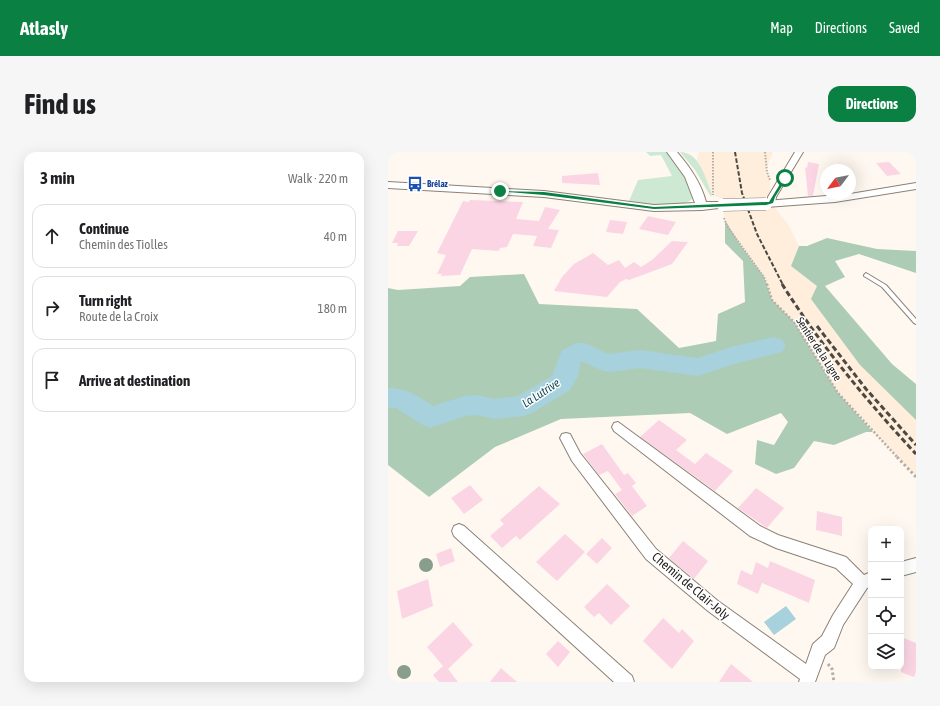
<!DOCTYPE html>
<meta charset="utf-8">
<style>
:root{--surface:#fff;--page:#f6f6f6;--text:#202124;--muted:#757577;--line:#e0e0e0;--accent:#0b8043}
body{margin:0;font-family:"Asap Condensed",sans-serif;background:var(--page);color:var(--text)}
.controls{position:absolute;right:12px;bottom:12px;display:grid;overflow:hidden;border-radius:8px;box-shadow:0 4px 16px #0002}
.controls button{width:36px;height:36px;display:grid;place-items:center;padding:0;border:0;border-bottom:1px solid var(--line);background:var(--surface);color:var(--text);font:20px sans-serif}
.compass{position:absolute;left:432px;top:12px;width:36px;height:36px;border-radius:50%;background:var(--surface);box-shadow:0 4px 16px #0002;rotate:238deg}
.stop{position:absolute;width:12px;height:12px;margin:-9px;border:3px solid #0b8043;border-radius:50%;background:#fff}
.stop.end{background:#0b8043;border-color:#fff;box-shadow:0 1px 4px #0008}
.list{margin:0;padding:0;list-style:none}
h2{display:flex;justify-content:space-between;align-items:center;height:52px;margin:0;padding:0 16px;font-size:17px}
h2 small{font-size:13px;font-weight:400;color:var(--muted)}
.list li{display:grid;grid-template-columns:26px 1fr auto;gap:12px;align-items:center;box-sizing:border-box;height:64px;margin:0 8px 8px;padding:0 8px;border:1px solid var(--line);border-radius:12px}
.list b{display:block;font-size:15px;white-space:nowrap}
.list p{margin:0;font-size:13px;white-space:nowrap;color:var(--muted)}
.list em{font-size:13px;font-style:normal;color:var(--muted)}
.icon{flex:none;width:22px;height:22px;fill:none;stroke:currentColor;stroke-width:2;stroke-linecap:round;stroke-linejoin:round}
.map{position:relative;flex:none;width:528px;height:530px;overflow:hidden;border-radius:12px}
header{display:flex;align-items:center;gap:24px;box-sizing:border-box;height:56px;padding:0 20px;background:var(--accent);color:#fff}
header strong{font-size:19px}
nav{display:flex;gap:22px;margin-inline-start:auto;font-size:14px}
.intro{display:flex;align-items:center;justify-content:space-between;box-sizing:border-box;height:96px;padding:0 24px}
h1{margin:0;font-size:28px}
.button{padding:10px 18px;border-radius:12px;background:var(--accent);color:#fff;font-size:14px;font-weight:700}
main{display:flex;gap:24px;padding:0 24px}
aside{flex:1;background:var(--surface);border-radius:12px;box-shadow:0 4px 16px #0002}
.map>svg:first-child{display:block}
.built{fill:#feeedb}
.green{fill:#cde9d4}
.forest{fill:#adccb5}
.water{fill:#a7d1dc}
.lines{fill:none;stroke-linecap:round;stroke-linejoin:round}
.river{fill:#a7d1dc;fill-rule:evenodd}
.building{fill:#fbd5e4}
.lane-casing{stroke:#8b8176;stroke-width:2}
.street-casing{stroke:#8b8176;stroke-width:2}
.secondary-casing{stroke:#8b8176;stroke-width:2}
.path-far2{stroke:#b4aea8;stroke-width:2;stroke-dasharray:1.5 1.5;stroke-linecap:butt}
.path-far1{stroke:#b4aea8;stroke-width:2.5;stroke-dasharray:2 2;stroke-linecap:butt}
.path{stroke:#b4aea8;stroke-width:3;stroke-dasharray:2.5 2.5;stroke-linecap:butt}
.lane{fill:#fff;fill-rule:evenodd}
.street{fill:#fff;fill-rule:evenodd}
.secondary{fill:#fff;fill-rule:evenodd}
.rail-far1{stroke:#4c4843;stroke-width:2;stroke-dasharray:4.5 2;stroke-linecap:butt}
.rail{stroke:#4c4843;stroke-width:3;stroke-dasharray:5.5 3;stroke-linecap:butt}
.secondary-bridge-casing{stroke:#8b8176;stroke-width:13;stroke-linecap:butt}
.secondary-bridge{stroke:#fff;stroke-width:12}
.tree{fill:#879f8a}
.route{fill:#0b8043}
.labels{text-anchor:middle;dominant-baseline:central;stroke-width:3;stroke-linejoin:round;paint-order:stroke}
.far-transit-label{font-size:9px;font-weight:bold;fill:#164399;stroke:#fff;text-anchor:start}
.street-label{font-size:11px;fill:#1d1915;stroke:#fff}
.water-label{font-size:12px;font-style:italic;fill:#134d5a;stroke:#fff}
.near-street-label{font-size:13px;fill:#1d1915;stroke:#fff}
</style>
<header>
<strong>Atlasly</strong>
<nav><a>Map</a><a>Directions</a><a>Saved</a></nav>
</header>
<div class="intro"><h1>Find us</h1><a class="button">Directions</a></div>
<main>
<aside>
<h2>3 min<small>Walk · 220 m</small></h2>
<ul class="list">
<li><svg class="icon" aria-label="ahead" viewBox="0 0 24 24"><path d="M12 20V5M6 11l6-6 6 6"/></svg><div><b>Continue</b><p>Chemin des Tiolles</p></div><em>40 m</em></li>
<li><svg class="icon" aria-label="right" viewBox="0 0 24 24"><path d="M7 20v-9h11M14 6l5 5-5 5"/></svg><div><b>Turn right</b><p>Route de la Croix</p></div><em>180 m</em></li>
<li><svg class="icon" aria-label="arrive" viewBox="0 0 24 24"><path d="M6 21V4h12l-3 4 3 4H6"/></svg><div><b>Arrive at destination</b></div></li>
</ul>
</aside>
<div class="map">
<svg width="528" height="530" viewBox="0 0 528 530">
<rect width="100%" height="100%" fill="#fff8f1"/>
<!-- built -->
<g class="built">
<path d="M311,0H385L378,17L382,27V40L376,47L343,49L326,44L324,42L309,8Z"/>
<path d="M383,51L400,72L411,94L403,114L430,134L472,213L528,268V325L450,241L406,170L384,148L376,125L339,74L335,59L336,57Z"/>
</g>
<!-- green -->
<g class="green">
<path d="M258,0H278C292,12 302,28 305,46C296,58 256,51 241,49L250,28L284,24L273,3L262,4Z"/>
<path d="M292,0C312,0 317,26 324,42L323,45L307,18Z"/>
</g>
<!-- forest -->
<g class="forest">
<path d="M337,68L351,91L376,125L384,148L406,170L450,241L485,280H478L446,293L426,289L406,316L388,322L367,312L369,288L386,293L400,270L393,261L339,282L302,261L173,267L107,295L41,345L0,313V136L10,138L72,134L82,125L136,122L151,152L249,157L291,196L328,189L330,162L357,150L355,109L337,91Z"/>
<path d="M439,86L489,97L528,99V121L471,102L447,109L457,125L437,134L504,212L528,232V268L472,213L423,147L429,134L403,114L411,94H419Z"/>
</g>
<!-- water -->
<path class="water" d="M398,454L408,467L386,483L376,470Z"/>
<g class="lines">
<!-- river -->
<path class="river" d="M386,185L394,188L398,194L394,200L346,212L310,224L252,216L223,220L215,219L193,209L190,224L182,238L144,261L135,264L107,267L88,263L77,264L42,276L33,272L8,256H0V236C18,236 30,244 45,254L77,244L88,243L107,247L130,244L164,224L174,198L189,191H197L220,202L252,198L310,206L343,195Z"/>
</g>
<!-- building -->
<g class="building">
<path d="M420,10L431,12L425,44H420L417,15L419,16Z"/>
<path d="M501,10L513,22L499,24L488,11Z"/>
<path d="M210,21L212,33L174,31V24Z"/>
<path d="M82,48L135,50L128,67L151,69L157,55L172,58L160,77L171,78L163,96L145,94L149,84L125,82L119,95L112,96L111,99L84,97L72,123L53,124L54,122H49L58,103L49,101L75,49L81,50Z"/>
<path d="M260,64L288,70L280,83L251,77Z"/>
<path d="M222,68L239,70L235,82L218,80Z"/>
<path d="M10,79H30L21,94H9L10,91H4Z"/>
<path d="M284,89L300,90L284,112L241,128L238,127L232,130L219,145L166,139L174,125L186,112L205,101L220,113L231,108L237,116L246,110L253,115L264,108Z"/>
<path d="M271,268L299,288L288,298L307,312L318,301L345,319L327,339L252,285Z"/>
<path d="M214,292L236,323L240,321L248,331L244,334L259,354L244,364L227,342L234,338L220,319L211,323L195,302Z"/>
<path d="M82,333L95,348L76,362L63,346Z"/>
<path d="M151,334L172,352L132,388L128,384L114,396L102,384L116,372L112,368Z"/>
<path d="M368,336L396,356L379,376L350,356Z"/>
<path d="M429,359L454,365V384L428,378Z"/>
<path d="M177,382L197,400L169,429L148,410Z"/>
<path d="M214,386L224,396L209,412L198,402Z"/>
<path d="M295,389L320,409L306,427L281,406Z"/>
<path d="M63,396L67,409L52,415L48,402Z"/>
<path d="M382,409L427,428L421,451L374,431L370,442L349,432L353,418L364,423L368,410L380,416Z"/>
<path d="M40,427L45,454L14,467L9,439Z"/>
<path d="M219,432L242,454L223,473L211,461L206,465L196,455Z"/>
<path d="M275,466L291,481L294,477L306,489L284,517L255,489Z"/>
<path d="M65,470L85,493L60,517L70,530H51L45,523L55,514L39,495Z"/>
<path d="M513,485L528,491V526L513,520Z"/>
<path d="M170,489L182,500L170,515L158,502Z"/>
<path d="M343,512L365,530H331Z"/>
<path d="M113,516L129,530H102Z"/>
</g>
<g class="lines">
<defs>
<path id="lane" d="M478,121L498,133L528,167V172L526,171L494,135L476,124V123Z"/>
<g id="street">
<path d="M407,0H415L388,45L387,51L383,54L380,53V45Z"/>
<path d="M230,270L372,374L390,383L458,405L476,423L483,420V435L479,436L455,473L446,496L437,503L427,530H411L412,527L320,459L258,407L184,309L172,286L174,282L178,281L182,282L192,301L268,397L330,449L418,512L425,492L434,484L445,463L465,432L448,416L388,396L362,384L226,279L224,275L226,271Z"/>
<path d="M71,372L76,374L244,524L246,530H226L66,384L64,379L66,374Z"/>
<path d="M528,406V420L513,424V410Z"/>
</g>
<g id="secondary">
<path d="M279,0H289C302,15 313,31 318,50H335L341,53L339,55L314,58L266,59L156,45L0,36V30L156,39L266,53L307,51L297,25Z"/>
<path d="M528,31V37L447,50L378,55L372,52L378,49L462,42Z"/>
</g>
</defs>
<!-- lane casing -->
<use href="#lane" class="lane-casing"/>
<!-- street casing -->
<use href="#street" class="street-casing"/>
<!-- secondary casing -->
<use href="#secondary" class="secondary-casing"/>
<!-- path-far2 -->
<g class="path-far2">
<path d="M325,0V43"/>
<path d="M377,0L379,20L382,28"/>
<path d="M336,66L339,74L376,125L379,133"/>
</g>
<!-- path-far1 -->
<path class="path-far1" d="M379,132L384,148L406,170L450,241L510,306"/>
<!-- path -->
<g class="path">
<path d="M509,305L528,325"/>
<path d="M440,512L444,517L446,530"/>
</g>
<!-- lane -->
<use href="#lane" class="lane"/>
<!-- street -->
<use href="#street" class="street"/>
<!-- secondary -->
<use href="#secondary" class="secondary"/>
<!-- rail-far1 -->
<path class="rail-far1" d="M347,0L354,41L369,82L395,133"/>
<!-- rail -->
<g class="rail">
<path d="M394,132C433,194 479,249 528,302"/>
<path d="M429,174L478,237L528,293"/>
</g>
<defs>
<path id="secondary-bridge" d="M335,53L378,52"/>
</defs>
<!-- secondary-bridge casing -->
<use href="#secondary-bridge" class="secondary-bridge-casing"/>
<!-- secondary-bridge -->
<use href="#secondary-bridge" class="secondary-bridge"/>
</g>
<!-- trees -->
<g class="tree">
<circle cx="38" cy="413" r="7"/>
<circle cx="16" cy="520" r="7"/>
</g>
<!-- route -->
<path class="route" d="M397,24L399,26L387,45L385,51L378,53L266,57L156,43L109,39L156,40L266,55L378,50H381Z"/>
<!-- icons -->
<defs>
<symbol id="bus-bare" viewBox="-9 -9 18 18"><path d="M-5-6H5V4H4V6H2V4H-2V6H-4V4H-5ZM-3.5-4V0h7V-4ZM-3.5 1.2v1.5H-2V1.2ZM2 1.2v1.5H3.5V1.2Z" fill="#1a4fb4" stroke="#fff" stroke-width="2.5" paint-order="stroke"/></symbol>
</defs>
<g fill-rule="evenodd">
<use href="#bus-bare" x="16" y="21" width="22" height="22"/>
</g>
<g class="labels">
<!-- far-transit labels -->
<g class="far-transit-label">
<text x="39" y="32">Brélaz</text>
</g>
<!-- street labels -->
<g class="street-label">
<text transform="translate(431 197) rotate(57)">Sentier de la Ligne</text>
</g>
<!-- water labels -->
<g class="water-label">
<text transform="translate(153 241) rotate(-33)">La Lutrive</text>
</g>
<!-- near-street labels -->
<g class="near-street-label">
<text transform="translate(303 434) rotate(40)">Chemin de Clair-Joly</text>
</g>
</g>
</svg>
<div class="controls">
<button>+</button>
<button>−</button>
<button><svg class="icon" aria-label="locate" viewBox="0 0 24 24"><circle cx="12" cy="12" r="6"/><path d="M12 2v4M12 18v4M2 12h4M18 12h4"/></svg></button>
<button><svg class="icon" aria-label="layers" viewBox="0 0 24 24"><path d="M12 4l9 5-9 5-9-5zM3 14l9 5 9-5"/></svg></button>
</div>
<svg class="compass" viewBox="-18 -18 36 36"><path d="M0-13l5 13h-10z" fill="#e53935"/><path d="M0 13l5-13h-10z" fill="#757577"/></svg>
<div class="stop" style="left:397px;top:26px"></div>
<div class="stop end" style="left:112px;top:39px"></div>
</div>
</main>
